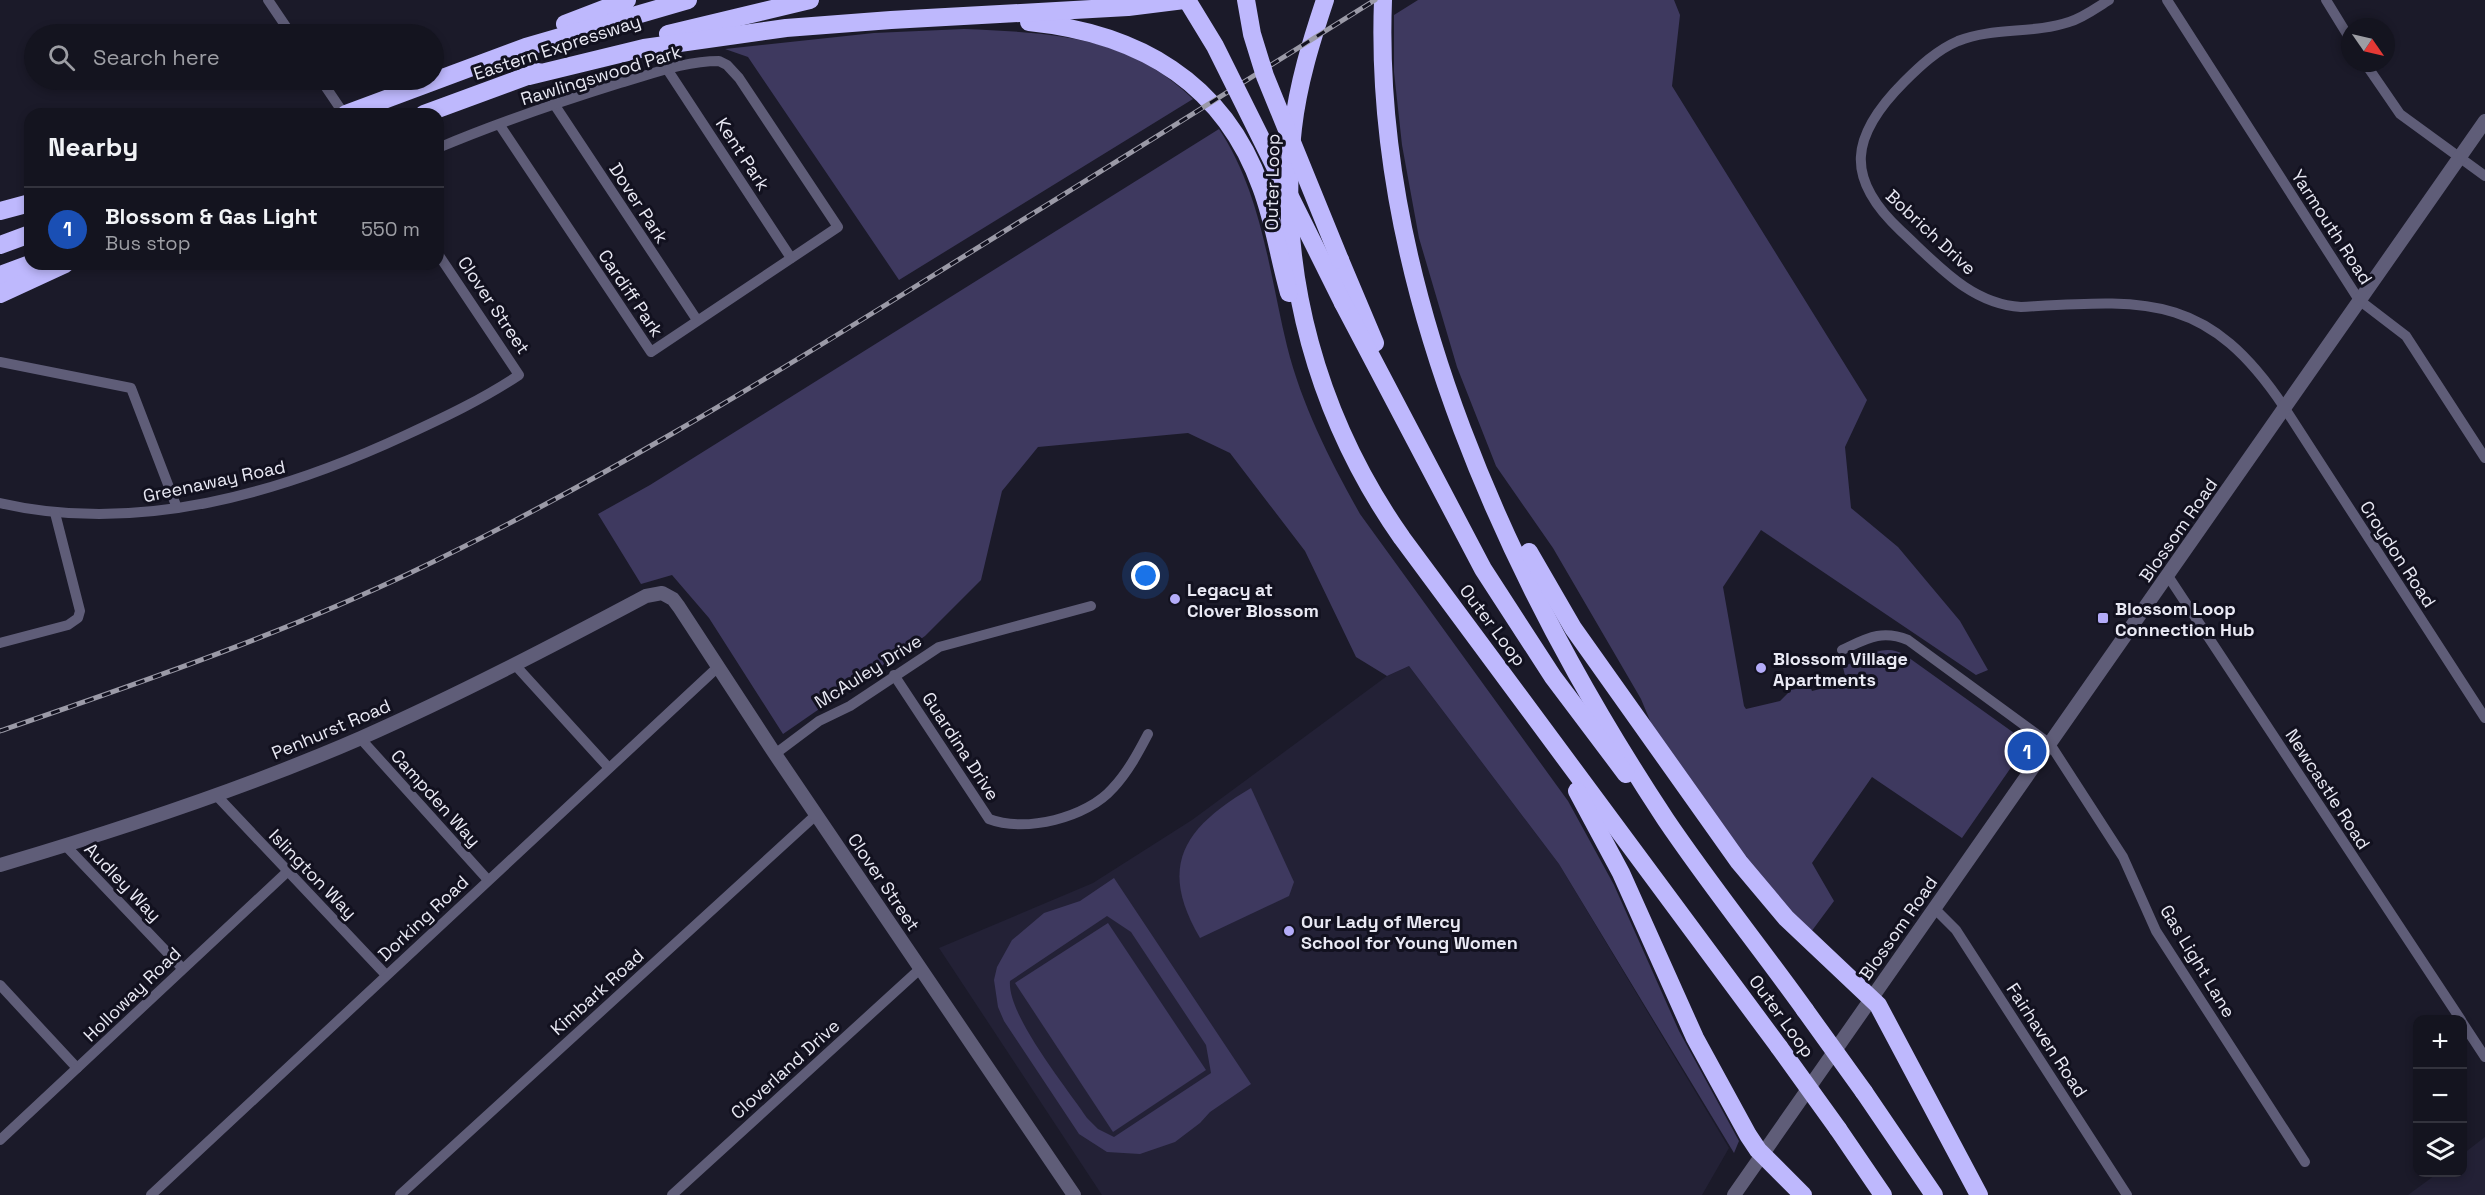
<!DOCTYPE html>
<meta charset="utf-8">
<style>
:root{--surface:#14141f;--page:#21212c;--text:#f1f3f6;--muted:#9d9ea4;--line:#33333d;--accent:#b4acf9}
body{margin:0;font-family:"Space Grotesk",sans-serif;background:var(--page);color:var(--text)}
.controls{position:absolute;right:18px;bottom:18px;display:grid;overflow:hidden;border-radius:12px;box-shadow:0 3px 9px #0003}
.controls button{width:54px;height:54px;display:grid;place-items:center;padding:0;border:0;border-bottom:2px solid var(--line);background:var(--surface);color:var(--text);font:30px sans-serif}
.compass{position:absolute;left:2341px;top:18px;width:54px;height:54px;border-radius:50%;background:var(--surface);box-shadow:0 3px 9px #0003;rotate:124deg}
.you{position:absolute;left:1146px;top:576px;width:21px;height:21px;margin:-15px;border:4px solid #fff;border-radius:50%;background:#1a73e8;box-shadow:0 0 0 9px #1a73e833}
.badge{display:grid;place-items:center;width:39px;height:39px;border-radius:50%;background:var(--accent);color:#fff;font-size:20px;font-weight:700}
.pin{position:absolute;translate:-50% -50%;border:3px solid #fff;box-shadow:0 2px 6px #0006}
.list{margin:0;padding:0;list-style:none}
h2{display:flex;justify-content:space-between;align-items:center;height:78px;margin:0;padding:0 24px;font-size:26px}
h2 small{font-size:20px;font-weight:400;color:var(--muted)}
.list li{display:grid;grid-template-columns:39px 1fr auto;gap:18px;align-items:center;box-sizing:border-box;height:84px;padding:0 24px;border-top:2px solid var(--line)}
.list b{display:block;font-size:22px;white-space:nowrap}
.list p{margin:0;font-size:20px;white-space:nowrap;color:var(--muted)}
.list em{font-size:20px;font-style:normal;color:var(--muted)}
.icon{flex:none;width:33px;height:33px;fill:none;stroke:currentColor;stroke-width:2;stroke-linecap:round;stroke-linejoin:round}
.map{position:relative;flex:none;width:2485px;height:1195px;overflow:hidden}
.search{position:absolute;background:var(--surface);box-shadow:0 3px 9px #0003;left:24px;top:24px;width:420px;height:66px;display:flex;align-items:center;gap:15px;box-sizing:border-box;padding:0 21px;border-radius:33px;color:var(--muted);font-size:22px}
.panel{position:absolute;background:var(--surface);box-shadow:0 3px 9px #0003;left:24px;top:108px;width:420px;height:162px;border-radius:18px}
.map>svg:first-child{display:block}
.built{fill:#232136}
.green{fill:#3e395f;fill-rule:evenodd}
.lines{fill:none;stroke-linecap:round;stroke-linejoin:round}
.minor{stroke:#5f5d78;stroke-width:10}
.tertiary{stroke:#5f5d78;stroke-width:14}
.motorway{stroke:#beb8fd;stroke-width:18}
.rail-casing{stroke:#9b9aa7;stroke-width:5}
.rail{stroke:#12111f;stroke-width:3;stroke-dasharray:9;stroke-linecap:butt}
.motorway-bridge{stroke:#beb8fd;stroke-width:18}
.poi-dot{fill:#b4acf9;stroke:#12111f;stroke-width:2}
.labels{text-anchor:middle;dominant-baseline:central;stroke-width:6;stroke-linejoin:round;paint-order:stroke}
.street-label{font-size:18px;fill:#e9e9f4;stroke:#12111f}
.poi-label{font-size:18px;font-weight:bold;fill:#e9e9f4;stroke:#12111f;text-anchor:start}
</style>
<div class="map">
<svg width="2485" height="1195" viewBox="0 0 2485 1195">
<rect width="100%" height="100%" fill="#1b1a29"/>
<!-- built -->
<g class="built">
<path d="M1409,666L1559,864L1729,1148L1702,1195H1102L939,948L1093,883L1192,820L1387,676Z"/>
<path d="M2485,1137V1195H2408L2438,1173L2462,1172L2463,1154Z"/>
</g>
<!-- green -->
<g class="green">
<path d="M1418,0H1674L1680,15L1672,86L1867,400L1845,447L1851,508L1898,547L1960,621L1988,670L1976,675L1761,530L1723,587L1744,706L1746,709L1780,701L1791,690L1810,686L1812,691L1820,689L1819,685L1846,680L1843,667C1864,657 1884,642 1905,655L2028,743L1962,838L1872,777L1812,863L1834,901L1811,932L1772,894L1656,735L1641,699L1553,548L1496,466L1457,367L1419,238L1402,145L1394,72V15Z"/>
<path d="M964,29C1051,33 1126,34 1193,99L899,280L748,57L725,49L874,33Z"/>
<path d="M1219,129C1262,194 1269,272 1287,346C1302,406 1330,460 1360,514L1568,801L1614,885L1679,1031L1739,1141L1734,1153L1559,864L1409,666L1387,676L1356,657L1305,551L1230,453L1188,433L1038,447L1002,491L981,580L925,636L783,734L709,618L672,575L641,584L598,514L650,485Z"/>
<path d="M1251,788L1294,882L1289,896L1200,938C1157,865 1185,827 1251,788Z"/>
<path d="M1114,878L1251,1084L1210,1112L1200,1123L1175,1142L1140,1154L1107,1152L1079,1134L1004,1021L998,1007L994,980L997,967L1012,940L1044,913L1080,901ZM1107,916L1131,932L1206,1045L1211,1073L1114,1137L1098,1129L1087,1118C1067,1088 1007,1015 1010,981Z"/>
<path d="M1108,923L1206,1070L1113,1132L1015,983Z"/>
</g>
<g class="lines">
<!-- minor -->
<g class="minor">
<path d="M268,0L291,34"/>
<path d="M2109,0C2096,8 2083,18 2069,22C2033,34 1993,27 1958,41C1937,50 1920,66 1904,82C1850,136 1844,178 1901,231C1937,264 1970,304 2021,307C2146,300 2207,292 2284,407L2485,718"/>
<path d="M2167,0L2359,300L2406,336L2485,458"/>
<path d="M2326,0L2350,39"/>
<path d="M2365,63L2400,114L2485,176"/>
<path d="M667,69L791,258"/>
<path d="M321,80L344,114"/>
<path d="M554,104L697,320"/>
<path d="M438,148C497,123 559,102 620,83C652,74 685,61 719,61L727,65L739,78L838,227L651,352L499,124"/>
<path d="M0,362L131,388L177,508"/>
<path d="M0,503C138,535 281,493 406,435C445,417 483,399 519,375L438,254"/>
<path d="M2168,576L2461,1020"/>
<path d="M0,643L68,625L78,618L80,611L55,513"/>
<path d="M1842,650C1866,639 1881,629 1908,640L2050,744L2123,857L2156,931L2305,1162"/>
<path d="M516,666L608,767"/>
<path d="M894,675L989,819C1025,833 1087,818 1113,788C1128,772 1138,753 1148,734"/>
<path d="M360,738L488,880"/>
<path d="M775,754L819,721L850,706L939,647L1091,606"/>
<path d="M216,795L386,975"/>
<path d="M65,845L182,968"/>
<path d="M1934,908L1956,930L2127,1195"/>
<path d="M0,985L77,1068"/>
<path d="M2462,1022L2485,1057"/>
<path d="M0,1140L287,872"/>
<path d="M151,1195L719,666"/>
<path d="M400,1195L817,814"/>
<path d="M672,1195L921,968"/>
</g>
<!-- tertiary -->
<g class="tertiary">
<path d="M0,865C122,829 244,789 361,738C458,695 552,646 646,596L662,593L673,599L679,607L775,754L1074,1195"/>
<path d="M1734,1195L2485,121"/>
</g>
<!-- motorway -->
<g class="motorway">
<path d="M1325,0C1311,42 1298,84 1293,128C1276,273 1319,420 1402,538L1779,1047"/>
<path d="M1383,0C1372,287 1511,585 1666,820C1710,885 1759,946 1805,1010"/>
<path d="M1029,22C1137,33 1223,81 1261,187C1274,221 1279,258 1289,293"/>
<path d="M565,24L627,0"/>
<path d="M668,34L810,0"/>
<path d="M529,76L644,48L786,28L891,20L1128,7L1184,0"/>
<path d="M346,114L526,47L688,0"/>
<path d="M424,114L538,72"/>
<path d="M0,211L30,203"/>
<path d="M0,245L30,234"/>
<path d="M1340,260L1375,343"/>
<path d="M0,275L30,264"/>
<path d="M0,294L65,264"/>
<path d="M1343,303L1483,569L1553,677L1626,774"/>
<path d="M1529,552L1573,628L1739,862L1786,918L1878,1005L1979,1195"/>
<path d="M1577,791L1621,873L1695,1038L1748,1135L1758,1150L1803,1195"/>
<path d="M1864,1092L1934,1195"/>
<path d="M1838,1129L1883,1195"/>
</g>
<defs>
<path id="rail" d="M0,731C139,683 277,636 410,573C590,487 759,384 929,278C1078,186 1226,93 1375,0"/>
</defs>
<!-- rail casing -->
<use href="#rail" class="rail-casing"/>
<!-- rail -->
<use href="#rail" class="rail"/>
<!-- motorway-bridge -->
<g class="motorway-bridge">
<path d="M1187,0L1215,46L1343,303"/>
<path d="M1246,0L1252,34L1265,76L1340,260"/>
<path d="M1805,1010L1864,1092"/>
<path d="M1779,1047L1838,1129"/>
</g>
</g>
<!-- markers -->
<g class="poi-dot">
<circle cx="1175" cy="599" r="6"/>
<rect x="2097" y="612" width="12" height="12" rx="3"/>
<circle cx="1761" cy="668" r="6"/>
<circle cx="1289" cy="931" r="6"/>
</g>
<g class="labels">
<!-- street labels -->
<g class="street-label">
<text transform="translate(557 47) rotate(-18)">Eastern Expressway</text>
<text transform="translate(601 75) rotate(-17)">Rawlingswood Park</text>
<text transform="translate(743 154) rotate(57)">Kent Park</text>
<text transform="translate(1272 182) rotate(-89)">Outer Loop</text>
<text transform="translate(639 203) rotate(57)">Dover Park</text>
<text transform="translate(2332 227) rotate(57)">Yarmouth Road</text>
<text transform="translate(1931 232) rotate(43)">Bobrich Drive</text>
<text transform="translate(631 293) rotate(56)">Cardiff Park</text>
<text transform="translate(494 305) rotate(56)">Clover Street</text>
<text transform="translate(214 481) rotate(-12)">Greenaway Road</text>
<text transform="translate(2178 530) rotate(-55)">Blossom Road</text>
<text transform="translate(2398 554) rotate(57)">Croydon Road</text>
<text transform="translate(1493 625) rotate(53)">Outer Loop</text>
<text transform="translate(868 671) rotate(-32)">McAuley Drive</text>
<text transform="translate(331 729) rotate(-23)">Penhurst Road</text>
<text transform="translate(961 746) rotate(57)">Guardina Drive</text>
<text transform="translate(2328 789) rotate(57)">Newcastle Road</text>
<text transform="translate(436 798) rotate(48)">Campden Way</text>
<text transform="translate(313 874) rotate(46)">Islington Way</text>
<text transform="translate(123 882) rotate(46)">Audley Way</text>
<text transform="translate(884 882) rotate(56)">Clover Street</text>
<text transform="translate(423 918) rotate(-43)">Dorking Road</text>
<text transform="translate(1898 928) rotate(-55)">Blossom Road</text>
<text transform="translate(2198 961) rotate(59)">Gas Light Lane</text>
<text transform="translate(597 992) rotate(-42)">Kimbark Road</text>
<text transform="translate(132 994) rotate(-44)">Holloway Road</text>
<text transform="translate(1782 1016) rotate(54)">Outer Loop</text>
<text transform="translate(2047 1040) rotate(57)">Fairhaven Road</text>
<text transform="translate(785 1069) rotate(-42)">Cloverland Drive</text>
</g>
<!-- poi labels -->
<g class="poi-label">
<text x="1187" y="589">Legacy at<tspan x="1187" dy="21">Clover Blossom</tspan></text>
<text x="2115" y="608">Blossom Loop<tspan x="2115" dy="21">Connection Hub</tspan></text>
<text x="1773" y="658">Blossom Village<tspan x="1773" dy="21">Apartments</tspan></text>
<text x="1301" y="921">Our Lady of Mercy<tspan x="1301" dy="21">School for Young Women</tspan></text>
</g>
</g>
</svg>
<div class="controls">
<button>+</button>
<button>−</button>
<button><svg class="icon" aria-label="layers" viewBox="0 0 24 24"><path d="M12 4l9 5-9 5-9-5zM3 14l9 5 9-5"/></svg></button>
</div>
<svg class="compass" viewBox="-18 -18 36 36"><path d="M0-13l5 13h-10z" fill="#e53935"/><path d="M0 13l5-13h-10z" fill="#9d9ea4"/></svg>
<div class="you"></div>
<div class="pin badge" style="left:2027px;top:751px;background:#1a4fb4">1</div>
<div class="search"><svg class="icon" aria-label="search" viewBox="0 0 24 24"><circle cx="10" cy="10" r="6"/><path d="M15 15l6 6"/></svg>Search here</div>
<section class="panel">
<h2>Nearby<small></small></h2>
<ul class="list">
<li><span class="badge" style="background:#1a4fb4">1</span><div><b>Blossom &amp; Gas Light</b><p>Bus stop</p></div><em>550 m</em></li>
</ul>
</section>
</div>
